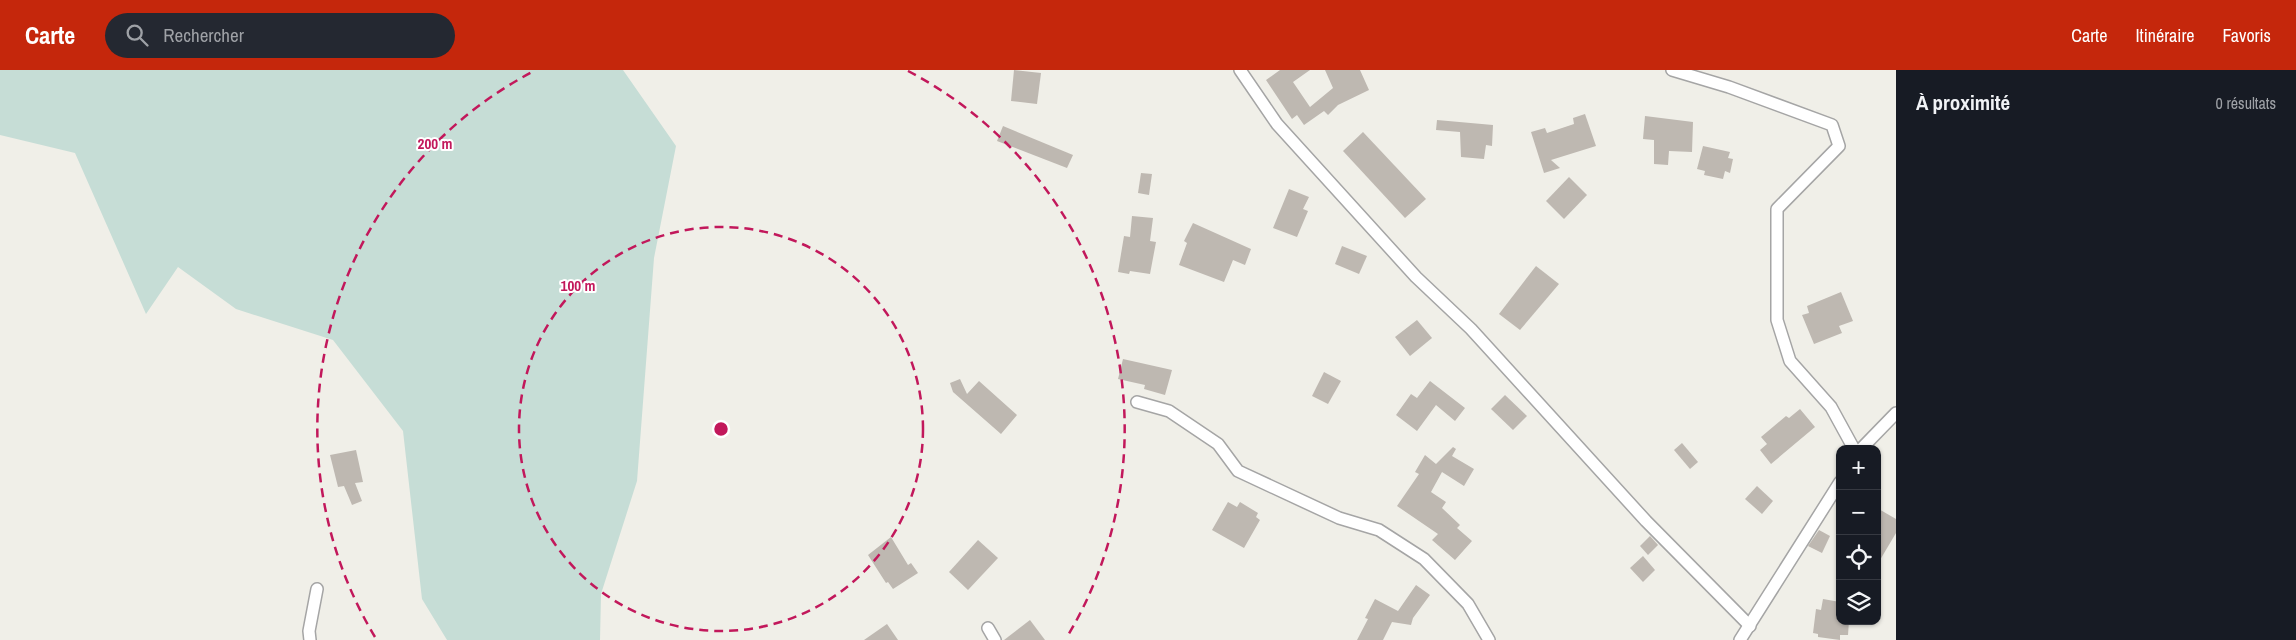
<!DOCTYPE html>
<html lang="fr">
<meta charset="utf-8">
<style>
:root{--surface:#171b24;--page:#242831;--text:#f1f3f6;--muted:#9ea1a6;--line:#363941;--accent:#c5270c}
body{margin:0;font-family:"Archivo Narrow",sans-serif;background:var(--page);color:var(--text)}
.controls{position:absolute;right:15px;bottom:15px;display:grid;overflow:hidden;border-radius:10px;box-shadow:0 1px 4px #0004}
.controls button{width:45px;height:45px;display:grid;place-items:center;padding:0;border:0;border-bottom:1px solid var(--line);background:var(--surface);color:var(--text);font:25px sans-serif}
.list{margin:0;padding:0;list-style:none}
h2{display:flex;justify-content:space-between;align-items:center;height:65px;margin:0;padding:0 20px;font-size:21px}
h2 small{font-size:16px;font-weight:400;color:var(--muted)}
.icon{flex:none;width:28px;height:28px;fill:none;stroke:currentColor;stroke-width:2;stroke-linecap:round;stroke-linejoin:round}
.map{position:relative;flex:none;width:1896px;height:570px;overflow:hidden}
header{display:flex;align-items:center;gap:30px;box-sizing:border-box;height:70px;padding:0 25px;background:var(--accent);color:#fff}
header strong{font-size:24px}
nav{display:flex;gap:28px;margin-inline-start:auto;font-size:18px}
.search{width:350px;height:45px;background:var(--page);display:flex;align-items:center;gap:12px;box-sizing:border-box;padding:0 18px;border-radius:28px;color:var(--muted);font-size:19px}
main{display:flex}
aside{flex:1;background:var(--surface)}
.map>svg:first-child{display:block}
.wetland{fill:#c6ddd6}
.building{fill:#beb8b1}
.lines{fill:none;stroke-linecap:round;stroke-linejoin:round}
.minor-casing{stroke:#a5a5a5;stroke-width:14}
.minor{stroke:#fff;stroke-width:11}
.ring{fill:none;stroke:#c2185b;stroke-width:2.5;stroke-dasharray:9 6}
.centre{fill:#c2185b;stroke:#fff;stroke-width:2.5}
.ring-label{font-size:15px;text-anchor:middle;font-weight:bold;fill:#c2185b;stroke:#fff;stroke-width:4;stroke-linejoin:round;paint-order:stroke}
</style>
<header>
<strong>Carte</strong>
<div class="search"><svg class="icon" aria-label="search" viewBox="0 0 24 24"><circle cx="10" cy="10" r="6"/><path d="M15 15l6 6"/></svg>Rechercher</div>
<nav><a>Carte</a><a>Itinéraire</a><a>Favoris</a></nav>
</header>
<main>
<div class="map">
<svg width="1896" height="570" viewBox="0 0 1896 570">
<rect width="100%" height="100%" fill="#f0efe8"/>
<!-- wetland -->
<path class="wetland" d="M0,0H623L676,76L654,188L637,411L601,524L600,570H447L422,529L403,361L333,270L236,239L178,197L146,244L75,83L0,65Z"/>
<!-- building -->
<g class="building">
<path d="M1014,0L1041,3L1037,34L1011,31Z"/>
<path d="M1280,0H1310L1293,12L1310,37L1333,18L1325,0H1360L1369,20L1338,35L1328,45L1324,41L1304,55L1297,45L1292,49L1266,10Z"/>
<path d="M1585,44L1596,76L1551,90L1560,98L1544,103L1531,62L1545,58L1547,63L1574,54L1573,48Z"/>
<path d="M1645,46L1693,52L1692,82L1669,81L1668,95L1654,94V70L1643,69Z"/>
<path d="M1437,50L1493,55L1492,76L1486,75L1484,89L1461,87L1460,62L1436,60Z"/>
<path d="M1003,56L1073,85L1067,98L997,71Z"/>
<path d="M1363,62L1426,129L1405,148L1343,81Z"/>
<path d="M1703,76L1730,82L1728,88L1733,89L1730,103L1725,101L1723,109L1704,105L1705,101L1697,99Z"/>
<path d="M1141,103L1152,104L1149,125L1138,123Z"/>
<path d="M1569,107L1587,125L1564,149L1546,131Z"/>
<path d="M1289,119L1309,127L1303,139L1308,141L1297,167L1273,158Z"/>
<path d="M1132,146L1153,148L1150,171L1156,172L1150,204L1130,201L1129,204L1118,202L1124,166L1130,167Z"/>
<path d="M1193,153L1251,179L1245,195L1233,190L1224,212L1179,195L1187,173L1184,171Z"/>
<path d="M1342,176L1367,186L1359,204L1335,194Z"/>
<path d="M1536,196L1559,214L1520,260L1499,244Z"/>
<path d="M1841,222L1853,251L1839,256L1842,263L1814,274L1802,245L1809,243L1807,236Z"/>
<path d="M1417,250L1432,268L1410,286L1395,267Z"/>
<path d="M1123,289L1172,300L1165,325L1144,319L1145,315L1118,309Z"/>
<path d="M1324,302L1341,311L1328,334L1312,326Z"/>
<path d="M960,309L967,324L979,311L1017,345L1001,364L953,322L950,313Z"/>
<path d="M1430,311L1465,338L1455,351L1436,335L1417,361L1396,345L1411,324L1417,328Z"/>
<path d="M1505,325L1527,346L1513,360L1491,339Z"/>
<path d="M1800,339L1815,357L1771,394L1760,380L1767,374L1761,367L1786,346L1789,348Z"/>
<path d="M1682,373L1698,392L1690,399L1674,380Z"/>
<path d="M1453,377L1456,379L1452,386L1474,399L1464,416L1442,402L1431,422L1446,432L1442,438L1460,455L1457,458L1472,471L1455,490L1432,470L1438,464L1397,436L1419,404L1415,402L1425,385L1436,394Z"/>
<path d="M356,380L363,412L355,413L362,431L352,435L344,416L338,417L330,385Z"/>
<path d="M1757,416L1773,431L1762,444L1745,429Z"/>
<path d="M1228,432L1237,437L1240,432L1258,443L1256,447L1260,450L1244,478L1212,460Z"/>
<path d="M1877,438L1896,449V463L1877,495Z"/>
<path d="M1819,460L1830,466L1822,483L1808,476Z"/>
<path d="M1650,466L1658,475L1648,485L1640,476Z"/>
<path d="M891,467L908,495L911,493L918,503L893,519L888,512L886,513L868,485Z"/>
<path d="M978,470L998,488L968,520L949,502Z"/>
<path d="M1643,486L1655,500L1643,512L1630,498Z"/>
<path d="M1416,515L1430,525L1413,548L1411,555L1392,552L1383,570H1357L1368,549L1365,548L1375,529L1398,541Z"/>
<path d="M1823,529L1840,532V551H1849L1848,565H1840V570L1818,567V564L1813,563L1816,539L1821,540Z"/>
<path d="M1030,550L1045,570H1004Z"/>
<path d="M887,554L898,570H864Z"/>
</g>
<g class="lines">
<defs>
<g id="minor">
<path d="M1240,0L1277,54L1416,207L1471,259L1646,451L1750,556"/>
<path d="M1672,0L1729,17L1832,55L1839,76L1777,139V250L1790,291L1831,337L1854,379"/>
<path d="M1137,332L1169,341L1218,374L1238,401L1339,448L1379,460L1424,489L1468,534L1489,570"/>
<path d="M1861,379L1896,343"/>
<path d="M988,558L995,570"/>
<path d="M310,570L309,561L317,519"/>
<path d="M1740,570L1840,412"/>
</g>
</defs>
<!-- minor casing -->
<use href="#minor" class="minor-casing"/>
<!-- minor -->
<use href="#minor" class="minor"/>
</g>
<!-- distance rings -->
<g class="ring">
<circle cx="721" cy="359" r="202"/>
<path d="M375 567A404 404 0 0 1 534 1M908 1A404 404 0 0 1 1067 567"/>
</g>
<circle cx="721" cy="359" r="8" class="centre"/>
<g class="ring-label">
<text x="435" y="79">200 m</text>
<text x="578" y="221">100 m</text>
</g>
</svg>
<div class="controls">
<button>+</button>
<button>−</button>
<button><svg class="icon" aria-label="locate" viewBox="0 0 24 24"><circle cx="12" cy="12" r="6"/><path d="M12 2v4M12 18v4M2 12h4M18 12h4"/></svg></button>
<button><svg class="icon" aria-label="layers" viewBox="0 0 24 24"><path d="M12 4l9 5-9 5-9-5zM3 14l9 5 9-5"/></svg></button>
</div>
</div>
<aside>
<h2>À proximité<small>0 résultats</small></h2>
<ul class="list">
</ul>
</aside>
</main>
